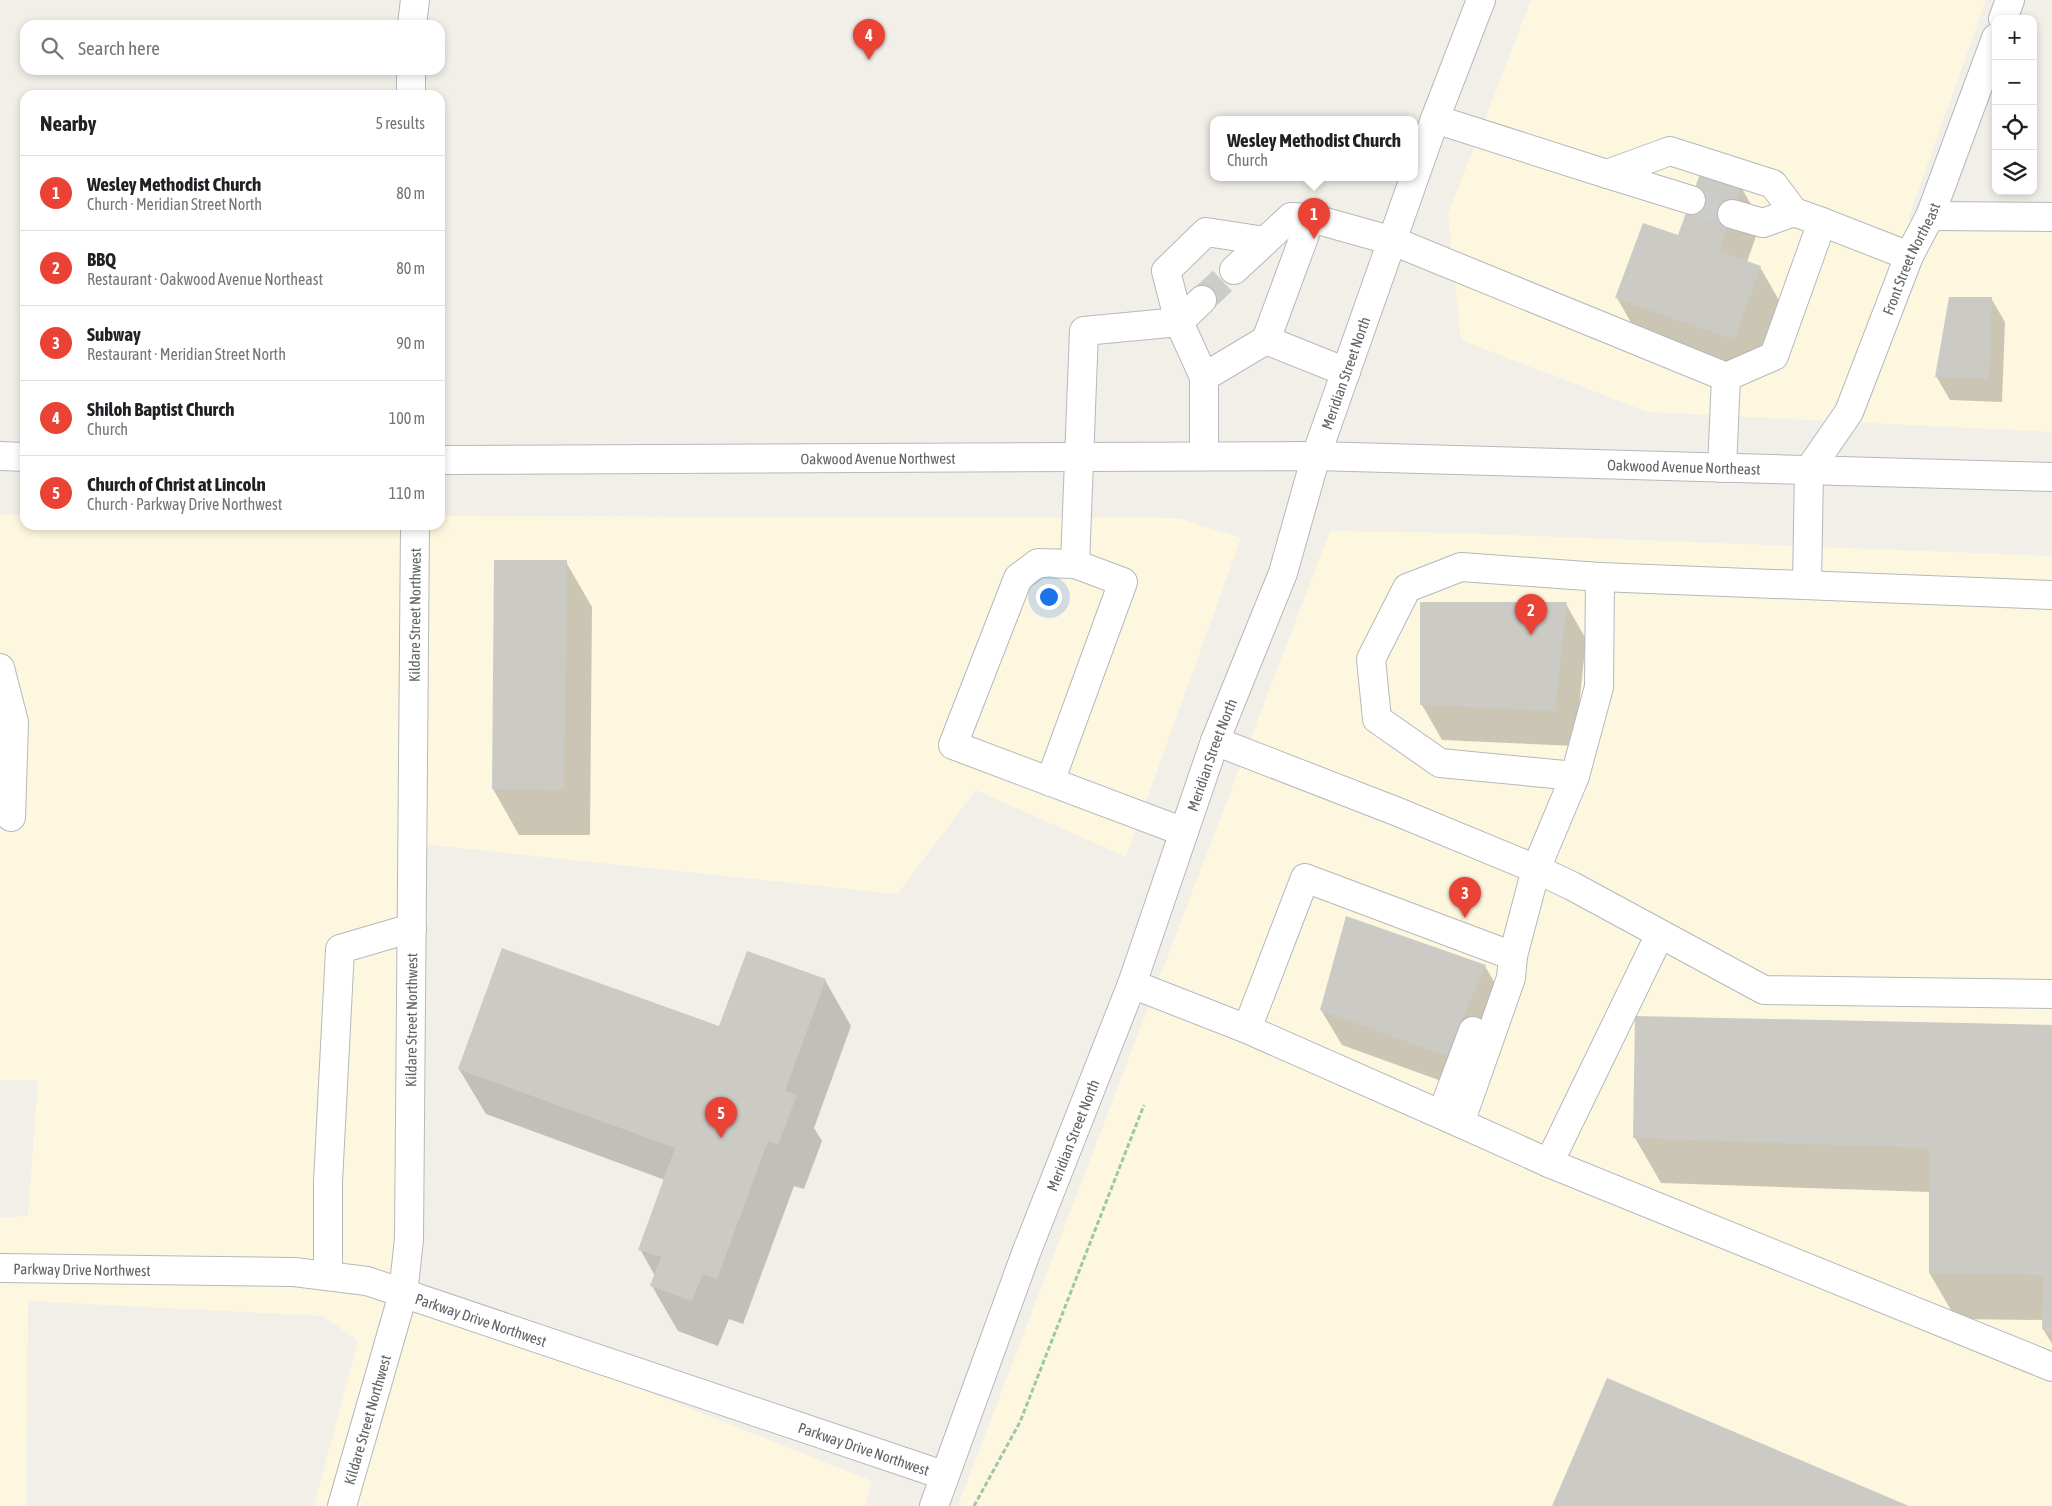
<!DOCTYPE html>
<meta charset="utf-8">
<style>
:root{--surface:#fff;--page:#f2f2f2;--text:#202124;--muted:#757577;--line:#e0e0e0;--accent:#ea4335}
body{margin:0;font-family:"Asap Condensed",sans-serif;background:var(--page);color:var(--text)}
.controls{position:absolute;right:15px;top:15px;display:grid;overflow:hidden;border-radius:10px;box-shadow:0 2px 8px #0003}
.controls button{width:45px;height:45px;display:grid;place-items:center;padding:0;border:0;border-bottom:1px solid var(--line);background:var(--surface);color:var(--text);font:25px sans-serif}
.you{position:absolute;left:1048px;top:596px;width:18px;height:18px;margin:-12px;border:4px solid #fff;border-radius:50%;background:#1a73e8;box-shadow:0 0 0 8px #1a73e833}
.badge{display:grid;place-items:center;width:32px;height:32px;border-radius:50%;background:var(--accent);color:#fff;font-size:16px;font-weight:700}
.pin{position:absolute;translate:-50% -41px;filter:drop-shadow(0 1px 2px #0008)}
.pin::after{content:'';position:absolute;top:26px;width:18px;height:15px;background:inherit;clip-path:polygon(0 0,100% 0,50% 100%)}
.popup{position:absolute;left:1210px;top:116px;width:208px;height:65px;box-sizing:border-box;display:grid;place-content:center;border-radius:10px;background:var(--surface);filter:drop-shadow(0 1px 4px #0005);font-size:16px;white-space:nowrap;color:var(--muted)}
.popup b{font-size:19px;color:var(--text)}
.popup::after{content:'';position:absolute;left:50%;top:100%;margin-left:-10px;border:10px solid transparent;border-top-color:var(--surface)}
.list{margin:0;padding:0;list-style:none}
h2{display:flex;justify-content:space-between;align-items:center;height:65px;margin:0;padding:0 20px;font-size:21px}
h2 small{font-size:16px;font-weight:400;color:var(--muted)}
.list li{display:grid;grid-template-columns:32px 1fr auto;gap:15px;align-items:center;box-sizing:border-box;height:75px;padding:0 20px;border-top:1px solid var(--line)}
.list b{display:block;font-size:19px;white-space:nowrap}
.list p{margin:0;font-size:16px;white-space:nowrap;color:var(--muted)}
.list em{font-size:16px;font-style:normal;color:var(--muted)}
.icon{flex:none;width:28px;height:28px;fill:none;stroke:currentColor;stroke-width:2;stroke-linecap:round;stroke-linejoin:round}
.map{position:relative;flex:none;width:2052px;height:1506px;overflow:hidden}
.search{position:absolute;background:var(--surface);box-shadow:0 2px 8px #0003;left:20px;top:20px;width:425px;height:55px;display:flex;align-items:center;gap:12px;box-sizing:border-box;padding:0 18px;border-radius:15px;color:var(--muted);font-size:19px}
.panel{position:absolute;background:var(--surface);box-shadow:0 2px 8px #0003;left:20px;top:90px;width:425px;height:440px;border-radius:15px}
.map>svg:first-child{display:block}
.commercial{fill:#fef7e0}
.shadow{fill:#0003}
.building{fill:#cccac5}
.lines{fill:none;stroke-linecap:round;stroke-linejoin:round}
.minor-tunnel{stroke:#ccccc8;stroke-width:28;stroke-dasharray:28 14;stroke-linecap:butt}
.minor-casing{stroke:#b5b8bc;stroke-width:30}
.path{stroke:#9cc7a9;stroke-width:3;stroke-dasharray:5 2.5;stroke-linecap:butt}
.minor{stroke:#fff;stroke-width:28}
.labels{text-anchor:middle;dominant-baseline:central;stroke-width:4.5;stroke-linejoin:round;paint-order:stroke}
.street-label{font-size:15px;fill:#5f6368;stroke:#fff}
</style>
<div class="map">
<svg width="2052" height="1506" viewBox="0 0 2052 1506">
<rect width="100%" height="100%" fill="#f1efe8"/>
<!-- commercial -->
<g class="commercial">
<path d="M1531,0H1986L1908,219L2052,223V432L1648,412L1461,340L1448,214Z"/>
<path d="M0,515H25V525H440V516L1178,518L1241,538L1126,857L976,790L897,894L421,844L399,1293L872,1481L865,1506H314L358,1341L323,1316L28,1301L26,1506H0V1218L28,1216L38,1080H0Z"/>
<path d="M1330,531L1457,533L2052,556V1506H958Z"/>
</g>
<!-- shadow -->
<g class="shadow">
<path d="M1741,187L1761,222L1747,262L1760,267L1780,302L1754,375L1637,333L1617,298L1679,236Z"/>
<path d="M1991,298L2005,322L2002,402L1950,400L1936,376Z"/>
<path d="M495,561L566,562L592,607L590,835H519L493,789Z"/>
<path d="M1566,604L1586,639L1575,746L1442,740L1422,705Z"/>
<path d="M1485,966L1505,1001L1466,1090L1342,1045L1321,1010Z"/>
<path d="M825,980L851,1026L814,1128L822,1141L804,1189L794,1186L743,1324L729,1319L718,1346L678,1331L652,1286L655,1276L640,1249L665,1180L486,1114L459,1069L720,1028Z"/>
<path d="M2052,1026V1344L2043,1329V1320L1956,1319L1930,1274V1192L1661,1183L1635,1138Z"/>
</g>
<!-- building -->
<g class="building">
<path d="M1701,171L1742,186L1719,251L1761,266L1734,340L1615,298L1643,223L1678,235Z"/>
<path d="M1949,297H1992L1989,379L1935,377Z"/>
<path d="M494,560H567L564,790L492,789Z"/>
<path d="M1420,602H1567L1555,711L1420,705Z"/>
<path d="M1346,916L1486,965L1446,1056L1320,1010Z"/>
<path d="M502,948L719,1026L747,951L826,979L785,1091L797,1095L778,1145L768,1141L717,1279L703,1274L692,1301L650,1286L661,1257L638,1250L675,1148L458,1069Z"/>
<path d="M1635,1016L2052,1025V1334L2042,1329L2043,1275L1929,1274V1148L1633,1138Z"/>
<path d="M1607,1378L1909,1506H1552Z"/>
</g>
<g class="lines">
<!-- minor-tunnel -->
<g class="minor-tunnel">
<path d="M1691,200L1732,214"/>
<path d="M1202,300L1234,270"/>
</g>
<defs>
<g id="minor">
<path d="M2003,19L2010,0"/>
<path d="M412,25L415,0"/>
<path d="M411,95V70"/>
<path d="M1435,119L1607,174L1670,151L1773,184L1794,212L1822,222"/>
<path d="M1607,174L1691,200"/>
<path d="M1732,214L1763,223L1794,212"/>
<path d="M1930,216L2052,217"/>
<path d="M1234,270L1291,217L1311,218"/>
<path d="M1202,300L1179,322L1166,271L1206,232L1265,241"/>
<path d="M1266,340L1311,218L1393,241L1726,377L1722,468"/>
<path d="M1204,377L1266,340L1346,372"/>
<path d="M1726,377L1774,356L1822,222L1909,256"/>
<path d="M0,456L25,457"/>
<path id="s1" d="M440,460L1316,456L2052,477"/>
<path d="M1075,564L1084,331L1179,322L1204,377V456"/>
<path id="s2" d="M1807,585L1809,470L1849,412L1909,256L1930,216L1996,38"/>
<path d="M0,668L14,722L11,817"/>
<path d="M1215,741L1398,812L1536,869L1572,886L1764,990L2052,994"/>
<path d="M1575,776L1440,763L1377,719L1371,659L1407,588L1461,567L1600,577L2052,595"/>
<path d="M1050,782L1123,582L1075,564L1038,563L1018,578L953,745L1184,832"/>
<path d="M1513,956L1536,869L1575,776L1599,687L1600,577"/>
<path d="M1132,984L1247,1029L1460,1123L1511,978L1513,956L1305,878L1247,1029"/>
<path d="M1442,1114L1473,1031"/>
<path d="M1460,1123L1549,1163L1660,934"/>
<path d="M1549,1163L2052,1367"/>
<path id="s3" d="M0,1268L294,1272L367,1281L943,1475"/>
<path d="M328,1276V1182L340,949L412,928"/>
<path id="s4" d="M342,1506L403,1294L409,1239L415,525"/>
<path id="s5" d="M934,1506L1026,1253L1132,984L1215,741L1283,573L1316,456L1435,119L1481,0"/>
</g>
</defs>
<!-- minor casing -->
<use href="#minor" class="minor-casing"/>
<!-- path -->
<path class="path" d="M974,1506L1020,1422L1144,1105"/>
<!-- minor -->
<use href="#minor" class="minor"/>
</g>
<g class="labels">
<!-- street labels -->
<g class="street-label">
<text stroke="none"><textPath href="#s2" startOffset="351">Front Street Northeast</textPath></text>
<text stroke="none"><textPath href="#s5" startOffset="1206">Meridian Street North</textPath></text>
<text stroke="none"><textPath href="#s1" startOffset="438">Oakwood Avenue Northwest</textPath></text>
<text stroke="none"><textPath href="#s1" startOffset="1244">Oakwood Avenue Northeast</textPath></text>
<text stroke="none"><textPath href="#s4" startOffset="900">Kildare Street Northwest</textPath></text>
<text stroke="none"><textPath href="#s5" startOffset="801">Meridian Street North</textPath></text>
<text stroke="none"><textPath href="#s4" startOffset="495">Kildare Street Northwest</textPath></text>
<text stroke="none"><textPath href="#s5" startOffset="396">Meridian Street North</textPath></text>
<text stroke="none"><textPath href="#s3" startOffset="82">Parkway Drive Northwest</textPath></text>
<text stroke="none"><textPath href="#s3" startOffset="488">Parkway Drive Northwest</textPath></text>
<text stroke="none"><textPath href="#s4" startOffset="90">Kildare Street Northwest</textPath></text>
<text stroke="none"><textPath href="#s3" startOffset="892">Parkway Drive Northwest</textPath></text>
</g>
</g>
</svg>
<div class="controls">
<button>+</button>
<button>−</button>
<button><svg class="icon" aria-label="locate" viewBox="0 0 24 24"><circle cx="12" cy="12" r="6"/><path d="M12 2v4M12 18v4M2 12h4M18 12h4"/></svg></button>
<button><svg class="icon" aria-label="layers" viewBox="0 0 24 24"><path d="M12 4l9 5-9 5-9-5zM3 14l9 5 9-5"/></svg></button>
</div>
<div class="you"></div>
<div class="pin badge" style="left:1314px;top:239px">1</div>
<div class="popup"><b>Wesley Methodist Church</b>Church</div>
<div class="pin badge" style="left:1531px;top:635px">2</div>
<div class="pin badge" style="left:1465px;top:918px">3</div>
<div class="pin badge" style="left:869px;top:60px">4</div>
<div class="pin badge" style="left:721px;top:1138px">5</div>
<div class="search"><svg class="icon" aria-label="search" viewBox="0 0 24 24"><circle cx="10" cy="10" r="6"/><path d="M15 15l6 6"/></svg>Search here</div>
<section class="panel">
<h2>Nearby<small>5 results</small></h2>
<ul class="list">
<li><span class="badge">1</span><div><b>Wesley Methodist Church</b><p>Church · Meridian Street North</p></div><em>80 m</em></li>
<li><span class="badge">2</span><div><b>BBQ</b><p>Restaurant · Oakwood Avenue Northeast</p></div><em>80 m</em></li>
<li><span class="badge">3</span><div><b>Subway</b><p>Restaurant · Meridian Street North</p></div><em>90 m</em></li>
<li><span class="badge">4</span><div><b>Shiloh Baptist Church</b><p>Church</p></div><em>100 m</em></li>
<li><span class="badge">5</span><div><b>Church of Christ at Lincoln</b><p>Church · Parkway Drive Northwest</p></div><em>110 m</em></li>
</ul>
</section>
</div>
